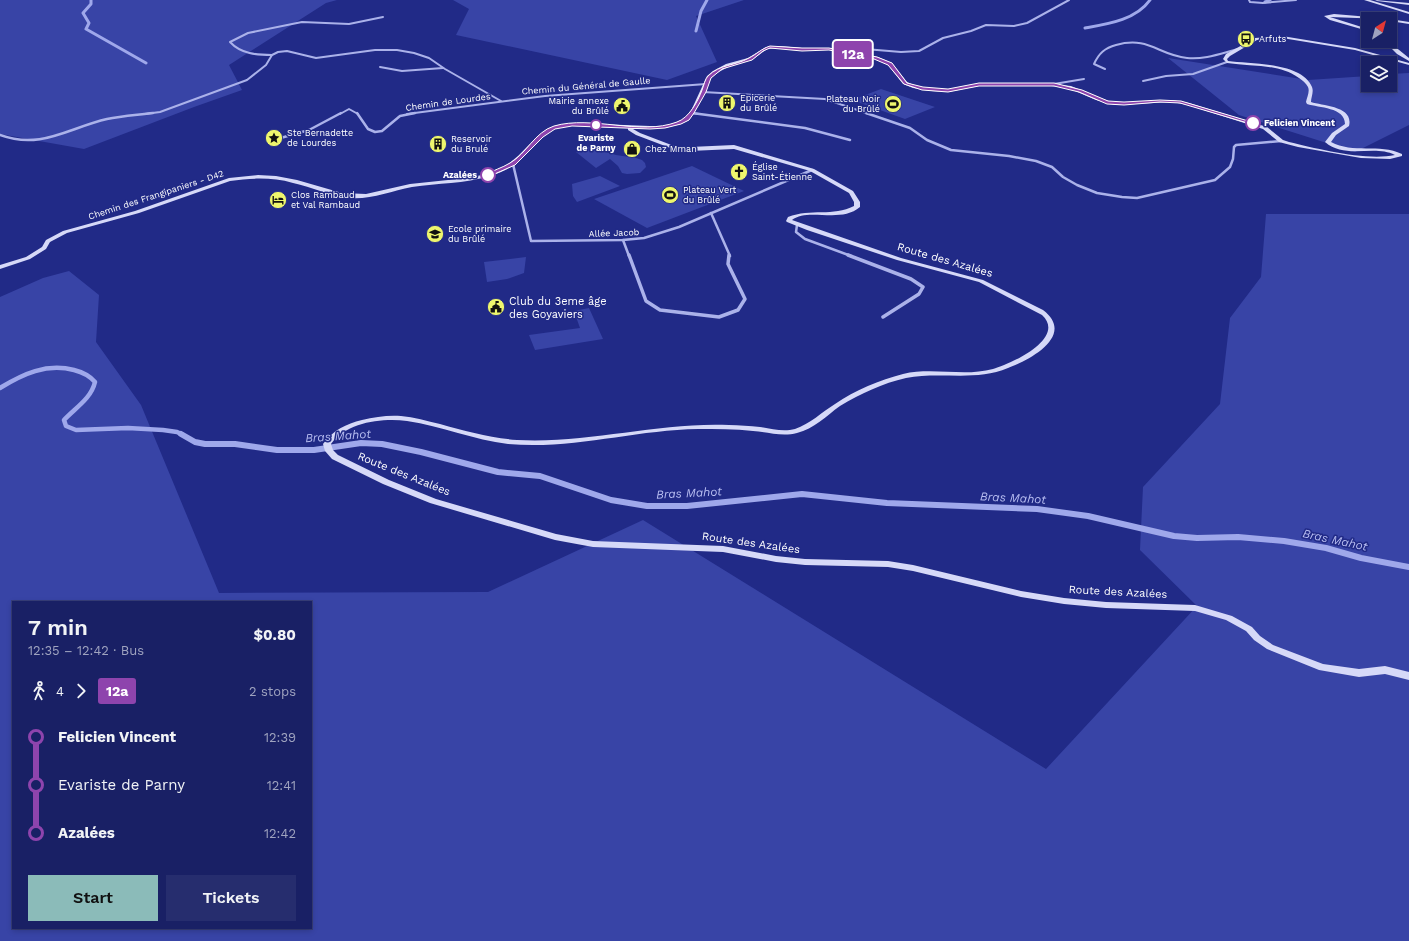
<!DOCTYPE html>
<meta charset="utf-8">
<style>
body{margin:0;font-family:"Work Sans",sans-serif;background:#262d6e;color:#f1f3f6;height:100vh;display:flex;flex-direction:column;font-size:15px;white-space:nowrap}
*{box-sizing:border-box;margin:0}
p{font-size:13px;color:#9fa3bf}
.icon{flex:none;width:22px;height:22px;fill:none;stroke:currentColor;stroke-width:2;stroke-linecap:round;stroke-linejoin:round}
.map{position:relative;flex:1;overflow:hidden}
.sheet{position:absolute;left:12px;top:601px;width:300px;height:328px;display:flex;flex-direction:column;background:#192065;border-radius:0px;box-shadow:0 2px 6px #0003,0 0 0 1px #373e79}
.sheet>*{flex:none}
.badge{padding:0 8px;border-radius:3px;font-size:14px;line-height:26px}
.needle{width:26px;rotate:36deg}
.controls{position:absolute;left:1361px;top:12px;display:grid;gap:8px}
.controls a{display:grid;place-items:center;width:36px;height:36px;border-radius:0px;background:#192065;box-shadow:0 2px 6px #0003,0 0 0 1px #373e79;font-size:20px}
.map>.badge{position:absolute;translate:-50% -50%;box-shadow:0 0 0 2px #fff}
.legs{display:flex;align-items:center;gap:6px;height:44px;padding:0 16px;font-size:13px}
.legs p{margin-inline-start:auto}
.head{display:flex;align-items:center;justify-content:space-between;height:68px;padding:0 16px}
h1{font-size:22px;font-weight:600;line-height:30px}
.button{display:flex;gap:8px;margin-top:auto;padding:8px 16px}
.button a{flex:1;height:46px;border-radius:0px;background:#8bbbb9;color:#111;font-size:16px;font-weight:600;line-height:46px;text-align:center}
.button a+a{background:#262d6e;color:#f1f3f6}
ul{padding:0 16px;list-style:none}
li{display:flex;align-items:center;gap:14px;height:48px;font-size:15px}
li i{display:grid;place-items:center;width:6px;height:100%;margin:0 5px;background:currentColor}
li i::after{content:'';width:10px;height:10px;margin:-5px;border:3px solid;border-radius:50%;background:#192065}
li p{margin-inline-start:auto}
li:first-child i{background:linear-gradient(#0000 50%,currentColor 0)}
li:last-child i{background:linear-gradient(currentColor 50%,#0000 0)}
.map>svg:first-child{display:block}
.green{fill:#3844a6;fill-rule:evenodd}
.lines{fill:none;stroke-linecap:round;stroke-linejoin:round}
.stream-far2{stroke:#9fa8eb;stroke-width:3}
.stream-far1{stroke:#9fa8eb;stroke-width:4.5}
.stream{stroke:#9fa8eb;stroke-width:6}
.street-far2{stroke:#abb2ea;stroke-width:2}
.street-far1{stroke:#abb2ea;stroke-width:2.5}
.street{stroke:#abb2ea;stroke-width:3.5}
.secondary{fill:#d6d9f8;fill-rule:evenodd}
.line-1{fill:#8e44ad;stroke:#fff}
.stop-1-dot{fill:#fff;stroke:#8e44ad;stroke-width:2}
.labels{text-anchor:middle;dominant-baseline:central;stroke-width:3;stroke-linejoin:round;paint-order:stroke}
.far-poi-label{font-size:9px;fill:#fff;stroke:#212a87;text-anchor:start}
.far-street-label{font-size:9px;fill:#fff;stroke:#212a87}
.far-stop-label{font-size:9px;font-weight:bold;fill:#fff;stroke:#212a87;text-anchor:start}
.street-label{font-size:11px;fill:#fff;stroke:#212a87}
.poi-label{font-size:11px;fill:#fff;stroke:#212a87;text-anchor:start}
.water-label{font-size:12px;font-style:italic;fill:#b7bdf1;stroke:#212a87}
</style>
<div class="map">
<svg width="1409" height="941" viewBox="0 0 1409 941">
<rect width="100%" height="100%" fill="#212a87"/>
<g class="green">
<path d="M0 0H337L326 3 229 65 242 90 194 107 84 149 0 134Z"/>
<path d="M453 0H842H744L696 16 717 62 667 80 456 35 469 9Z"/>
<path d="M1168 58 1308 80 1368 76V85H1390V74L1409 73V125L1355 152 1239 115Z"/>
<path d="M881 89 935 107 905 119 852 100Z"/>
<path d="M583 145 616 155 636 158 642 160 645 163 646 167 640 173 627 174 622 173 618 166 610 159 596 168 576 152 583 150 580 147Z"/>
<path d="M692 166 744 191 647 228 594 199Z"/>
<path d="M600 176 620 186 577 202 573 196 572 184Z"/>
<path d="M1266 214H1409V941H0V297L43 278 69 271 99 295 96 342 141 405 219 593 488 592 643 520 1046 769 1197 606 1140 550 1143 487 1220 404 1230 318 1261 277ZM13 602H311V928H13Z"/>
<path d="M526 257 524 273 507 279 487 282 484 262Z"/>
<path d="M589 308 603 339 535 350 529 335 580 328 574 311Z"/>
</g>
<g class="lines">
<g class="stream-far2">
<path d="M91 0V4L83 13 89 23 86 29 146 63"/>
<path d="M1265 2 1270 0"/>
<path d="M1085 28C1108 24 1136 20 1150 0"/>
<path d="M696 31 701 11 707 0"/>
</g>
<path class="stream-far1" d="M0 388C23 374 46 363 74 370 82 372 89 375 95 382 91 399 75 408 64 420L66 426 76 430 128 428 163 430 177 432 183 435"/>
<path class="stream" d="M181 434 195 442 205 444H235L277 450H314L361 443 382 444 421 452 498 472 540 476 611 500 647 506H687L802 494 887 503 1037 509 1088 516 1174 536 1197 538 1238 537 1284 541 1326 548 1361 558 1409 567"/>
<g class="street-far2">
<path d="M1249 0 1250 2 1263 3 1296 0"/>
<path d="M837 50 853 48 901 52 919 51 943 38 971 31 986 25 1014 26 1027 23 1069 0"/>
<path d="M272 55C257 55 241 54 230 42L248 33 302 22 349 24 383 17"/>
<path d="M380 67 402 71 443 68"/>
<path d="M1105 69 1094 64C1099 53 1105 48 1116 45 1149 36 1158 55 1187 58 1204 60 1222 53 1238 49"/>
<path d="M1143 81 1166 76 1193 74 1227 62"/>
<path d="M1054 84 1084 79"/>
<path d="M703 92 825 99 869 114"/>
<path d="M692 113 699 114"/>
<path d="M145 114 160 112 247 80 266 65 272 55 278 52 287 51 316 58 375 50H397L414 53 429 58 445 69 501 101"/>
<path d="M340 114 349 109 358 114"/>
<path d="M407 114 545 96 706 84"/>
</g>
<g class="street-far1">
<path d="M357 113 368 129 375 132 382 131 400 116 415 113"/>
<path d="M692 113 805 128 850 140"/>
<path d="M866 113 910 128 927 140 951 150 1009 156 1036 161 1052 167 1063 177 1077 185 1097 193 1122 197 1137 198 1215 180 1230 167 1233 159 1234 147 1236 145 1281 141"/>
<path d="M0 135C41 150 68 128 107 119 122 116 138 115 153 113"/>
<path d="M277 139 309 130 341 113"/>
<path d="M513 164 531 241 623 240 644 238 679 227 812 170"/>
<path d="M711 213 730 256"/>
<path d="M797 225 796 232 805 239 851 256"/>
<path d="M623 240 629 256"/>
</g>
<g class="street">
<path d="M629 255 646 301 660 310 719 317 738 310 745 299 728 264 729 255"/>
<path d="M848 255 911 279 923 287 919 294 883 317"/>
</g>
<g class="secondary">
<path d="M1364 0H1370L1409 12V14Z"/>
<path d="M1375 0 1409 3V5L1377 1Z"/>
<path d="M1334 14 1382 18 1384 19 1330 17 1368 29V31L1330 20 1324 16Z"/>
<path d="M1389 19H1390L1409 22V24L1390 21Z"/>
<path d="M1282 36 1355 48 1409 63V65L1355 50 1282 38 1257 40 1230 56 1227 59 1228 61C1250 64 1302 62 1312 87 1314 92 1311 97 1311 102 1323 106 1354 106 1349 126L1336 135 1331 142C1353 154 1379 143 1402 154V156L1390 159 1361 158 1298 147 1279 142 1263 129 1188 105 1172 102 1115 105 1096 100 1068 88 1043 85 979 86 948 92 931 91 913 88 903 84 888 65 875 59 829 50H802L780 48 767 49 752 60 730 66 717 73 711 78 694 113 689 120 681 124 665 128 633 129 640 133 674 146 690 147 734 145 814 169 853 191 860 202V207C840 224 808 207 792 220L901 258 983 280 1043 310C1076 335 1030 360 1008 368 975 382 940 371 906 378 883 383 860 394 840 406 826 416 814 429 797 433 782 437 768 432 753 431 735 429 716 429 698 429 634 430 572 450 508 444 474 440 442 426 407 421 382 418 347 422 331 444L333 450 338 455 389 480 436 499 556 534 593 541 723 546 776 556 805 559 888 561 913 565 1021 591 1064 598 1106 602 1195 605 1232 616 1252 627 1260 636 1273 645 1323 664 1359 669 1385 666 1409 672V680L1385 674 1359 677 1319 670 1267 649 1254 640 1246 631 1226 620 1195 611 1106 608 1064 604 1021 597 913 571 888 567 805 565 776 562 723 552 593 547 555 540 430 503 383 484 332 459 325 451 323 444C333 430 346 424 362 420 375 417 388 415 401 416 414 417 427 421 440 424 465 431 490 438 517 440 588 444 657 422 729 425 739 425 750 426 760 427 771 429 784 432 795 429 810 424 822 412 835 404 855 390 880 380 903 374 933 367 964 377 993 369 1011 364 1067 338 1042 315L979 282 897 260 807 230 787 222 786 221 788 217C811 208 833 217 854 206V202L849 193 810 171 734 149 690 151 673 149 636 135 628 130V128C608 127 571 121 553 130 540 136 531 149 521 159 512 167 502 173 490 176 464 184 438 183 412 187 391 191 370 200 349 198 330 196 312 187 293 183 272 177 251 178 230 181L139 213 67 233 50 242 46 249 30 259 0 269V265L26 257 42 247 46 240 63 231 135 211 229 178 258 175 276 176 297 180 342 193 366 194 410 184 467 178 487 174 506 166 518 156 538 136 547 129 558 125 572 123 650 126H665L677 122 685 118 690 113 707 76 713 71 726 64 748 58 766 47 780 46 802 48H829L878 57 892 63 907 82 916 86 931 89 948 90 979 84 1043 83 1071 86 1100 98 1115 103 1172 100 1189 103 1267 127 1283 140 1289 142C1318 149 1366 161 1395 155 1374 144 1346 160 1325 142L1332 133 1345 124C1345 107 1319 108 1307 104L1306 102C1307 97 1310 92 1308 87 1306 83 1302 80 1299 78 1278 63 1252 67 1227 63L1223 59 1226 54 1255 38Z"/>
<path d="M1384 41H1388L1409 58V61L1397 54Z"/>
</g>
</g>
<path class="line-1" d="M770 46 802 48H829L877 57 892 63 907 83 923 87 948 89 979 83H1054L1082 90 1108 101 1124 102 1160 100 1181 101 1255 123 1251 124 1180 103 1160 102 1124 105 1107 104 1079 92 1054 86H979L948 92 922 90 904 84 888 65 874 59 829 50 802 51 770 48 763 51 752 60 722 69 711 78 706 92 694 113 689 120 681 124 665 128 650 129 572 126 555 129 543 137 515 165 490 176 486 175C493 170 502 168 510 163 526 154 535 132 554 126 592 115 640 136 677 122 689 118 698 101 702 90 704 85 705 79 708 76 720 64 735 66 749 58 757 54 761 49 770 46Z"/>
<defs>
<symbol id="bus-disc" viewBox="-11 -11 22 22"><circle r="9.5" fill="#eef66d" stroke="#212a87"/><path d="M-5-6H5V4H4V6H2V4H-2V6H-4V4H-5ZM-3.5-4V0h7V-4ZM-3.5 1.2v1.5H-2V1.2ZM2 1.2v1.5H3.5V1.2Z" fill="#111"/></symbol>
<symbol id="building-disc" viewBox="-11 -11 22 22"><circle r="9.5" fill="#eef66d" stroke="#212a87"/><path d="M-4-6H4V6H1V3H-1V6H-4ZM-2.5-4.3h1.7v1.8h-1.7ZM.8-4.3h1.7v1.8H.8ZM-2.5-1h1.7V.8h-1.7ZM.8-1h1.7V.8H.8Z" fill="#111"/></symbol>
<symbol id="stadium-disc" viewBox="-11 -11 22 22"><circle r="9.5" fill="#eef66d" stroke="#212a87"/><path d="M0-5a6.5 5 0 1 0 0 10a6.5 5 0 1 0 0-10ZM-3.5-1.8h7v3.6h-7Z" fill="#111"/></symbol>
<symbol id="civic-disc" viewBox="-11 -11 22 22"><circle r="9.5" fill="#eef66d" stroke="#212a87"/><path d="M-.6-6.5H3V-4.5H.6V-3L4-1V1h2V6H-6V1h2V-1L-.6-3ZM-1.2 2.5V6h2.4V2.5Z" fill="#111"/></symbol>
<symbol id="sight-disc" viewBox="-11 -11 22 22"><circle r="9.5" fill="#eef66d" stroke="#212a87"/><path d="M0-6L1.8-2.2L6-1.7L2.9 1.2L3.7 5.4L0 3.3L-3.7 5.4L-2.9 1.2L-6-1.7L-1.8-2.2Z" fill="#111"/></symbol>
<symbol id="shop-disc" viewBox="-11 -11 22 22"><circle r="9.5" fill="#eef66d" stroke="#212a87"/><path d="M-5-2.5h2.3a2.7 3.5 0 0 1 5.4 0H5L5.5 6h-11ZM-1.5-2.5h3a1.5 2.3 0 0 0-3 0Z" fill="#111"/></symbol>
<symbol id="church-disc" viewBox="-11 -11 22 22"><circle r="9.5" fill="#eef66d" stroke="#212a87"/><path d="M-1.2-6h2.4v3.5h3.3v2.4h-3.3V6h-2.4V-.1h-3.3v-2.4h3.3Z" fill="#111"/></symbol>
<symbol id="hotel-disc" viewBox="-11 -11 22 22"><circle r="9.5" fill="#eef66d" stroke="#212a87"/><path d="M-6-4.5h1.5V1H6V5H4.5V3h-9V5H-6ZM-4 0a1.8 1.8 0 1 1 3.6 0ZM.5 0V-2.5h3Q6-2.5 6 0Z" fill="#111"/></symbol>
<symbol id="school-disc" viewBox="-11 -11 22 22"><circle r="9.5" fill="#eef66d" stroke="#212a87"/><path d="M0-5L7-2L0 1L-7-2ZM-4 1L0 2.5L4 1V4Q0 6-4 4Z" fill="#111"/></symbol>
</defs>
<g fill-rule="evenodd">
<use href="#bus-disc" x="1236" y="29" width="20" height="20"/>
<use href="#building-disc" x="717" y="93" width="20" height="20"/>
<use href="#stadium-disc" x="883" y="94" width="20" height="20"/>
<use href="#civic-disc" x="612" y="96" width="20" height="20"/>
<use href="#sight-disc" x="264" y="128" width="20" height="20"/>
<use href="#building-disc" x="428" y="134" width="20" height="20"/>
<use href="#shop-disc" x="622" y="139" width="20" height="20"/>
<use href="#church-disc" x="729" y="162" width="20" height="20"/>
<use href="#stadium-disc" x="660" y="185" width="20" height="20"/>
<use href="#hotel-disc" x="268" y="190" width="20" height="20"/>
<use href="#school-disc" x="425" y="224" width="20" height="20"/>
<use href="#civic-disc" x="486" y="297" width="20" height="20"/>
</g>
<g class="stop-1-dot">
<circle cx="1253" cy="123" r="7"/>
<circle cx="596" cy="125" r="5"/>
<circle cx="488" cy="175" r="7"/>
</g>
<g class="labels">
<g class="far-poi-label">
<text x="1259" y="39">Arfuts</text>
<text x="740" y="98">Epicerie<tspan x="740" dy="10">du Brûlé</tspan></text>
<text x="880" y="99" text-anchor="end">Plateau Noir<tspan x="880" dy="10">du Brûlé</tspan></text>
<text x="609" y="101" text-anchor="end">Mairie annexe<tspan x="609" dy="10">du Brûlé</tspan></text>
<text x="287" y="133">Ste Bernadette<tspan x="287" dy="10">de Lourdes</tspan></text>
<text x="451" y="139">Reservoir<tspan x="451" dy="10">du Brulé</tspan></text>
<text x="645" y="149">Chez Mman</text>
<text x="752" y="167">Église<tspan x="752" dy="10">Saint-Étienne</tspan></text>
<text x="683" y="190">Plateau Vert<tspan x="683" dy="10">du Brûlé</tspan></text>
<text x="291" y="195">Clos Rambaud<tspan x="291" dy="10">et Val Rambaud</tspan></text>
<text x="448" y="229">Ecole primaire<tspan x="448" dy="10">du Brûlé</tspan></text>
</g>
<g class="far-street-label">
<text transform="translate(586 86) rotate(-5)">Chemin du Général de Gaulle</text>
<text transform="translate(448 102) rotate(-8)">Chemin de Lourdes</text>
<text transform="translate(156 195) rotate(-18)">Chemin des Frangipaniers - D42</text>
<text transform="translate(614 233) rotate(-2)">Allée Jacob</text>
</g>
<g class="far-stop-label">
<text x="1264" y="123">Felicien Vincent</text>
<text x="596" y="138" text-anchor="middle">Evariste<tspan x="596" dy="10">de Parny</tspan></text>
<text x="477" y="175" text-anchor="end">Azalées</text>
</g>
<g class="street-label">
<text transform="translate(945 260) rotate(16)">Route des Azalées</text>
<text transform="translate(404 474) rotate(22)">Route des Azalées</text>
<text transform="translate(751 543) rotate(8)">Route des Azalées</text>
<text transform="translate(1118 592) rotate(3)">Route des Azalées</text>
</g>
<g class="poi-label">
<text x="509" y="301">Club du 3eme âge<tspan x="509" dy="13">des Goyaviers</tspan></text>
</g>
<g class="water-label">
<text transform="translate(338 436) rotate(-4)">Bras Mahot</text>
<text transform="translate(689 493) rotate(-3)">Bras Mahot</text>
<text transform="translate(1013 498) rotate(3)">Bras Mahot</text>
<text transform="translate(1335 540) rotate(12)">Bras Mahot</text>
</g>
</g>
</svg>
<div class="controls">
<a><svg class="needle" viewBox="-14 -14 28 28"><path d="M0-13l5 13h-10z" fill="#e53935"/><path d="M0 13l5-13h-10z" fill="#9fa3bf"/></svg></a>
<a><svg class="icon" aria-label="layers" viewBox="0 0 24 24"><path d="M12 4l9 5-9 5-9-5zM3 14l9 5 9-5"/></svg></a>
</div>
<b class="badge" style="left:853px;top:54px;background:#8e44ad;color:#fff">12a</b>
<section class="sheet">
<div class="head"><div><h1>7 min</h1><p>12:35 – 12:42 · Bus</p></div><b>$0.80</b></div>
<div class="legs"><svg class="icon" aria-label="walk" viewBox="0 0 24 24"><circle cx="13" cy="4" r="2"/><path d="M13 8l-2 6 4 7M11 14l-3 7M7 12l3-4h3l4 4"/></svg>4<svg class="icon" aria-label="forward" viewBox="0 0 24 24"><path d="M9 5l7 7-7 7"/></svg><b class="badge" style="background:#8e44ad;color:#fff">12a</b><p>2 stops</p></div>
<ul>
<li><i style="color:#8e44ad"></i><b>Felicien Vincent</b><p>12:39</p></li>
<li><i style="color:#8e44ad"></i><span>Evariste de Parny</span><p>12:41</p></li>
<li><i style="color:#8e44ad"></i><b>Azalées</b><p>12:42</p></li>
</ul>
<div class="button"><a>Start</a><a>Tickets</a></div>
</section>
</div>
